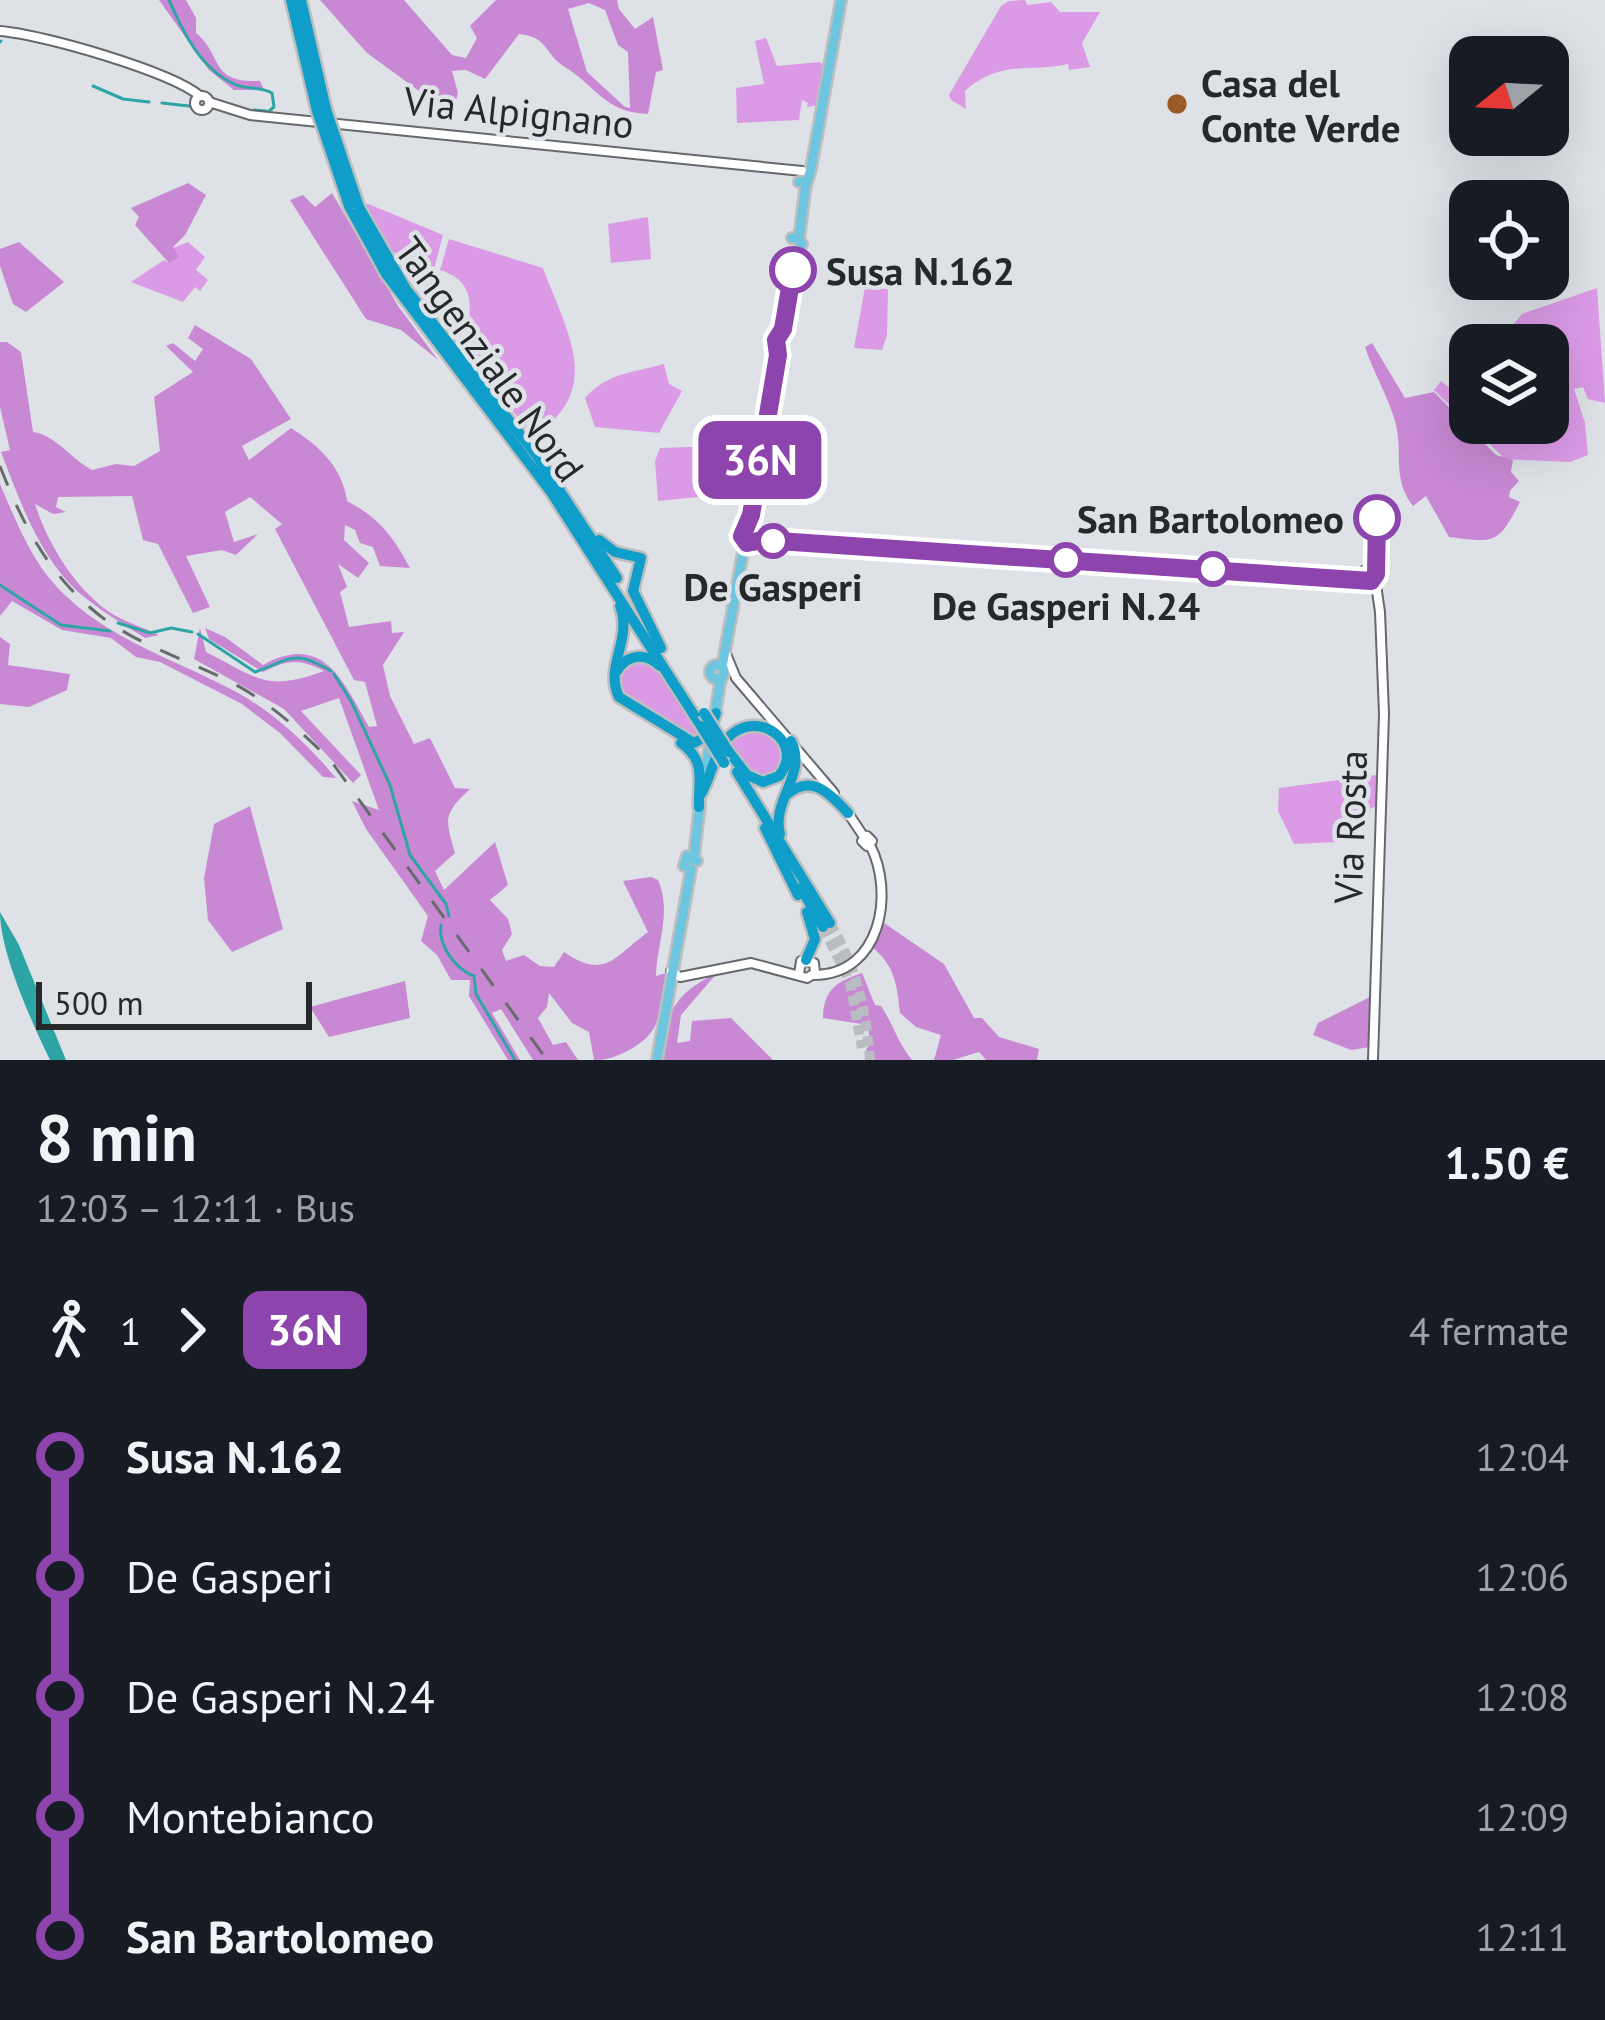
<!DOCTYPE html>
<html lang="it">
<meta charset="utf-8">
<style>
body{margin:0;font-family:"PT Sans",sans-serif;background:#20242c;color:#f1f3f6;height:100vh;display:flex;flex-direction:column;font-size:45px;white-space:nowrap}
*{box-sizing:border-box;margin:0}
p{font-size:39px;color:#9ea1a6}
.icon{flex:none;width:66px;height:66px;fill:none;stroke:currentColor;stroke-width:2;stroke-linecap:round;stroke-linejoin:round}
.map{position:relative;height:1060px;overflow:hidden}
.sheet{display:flex;flex-direction:column;background:#171b24;flex:1}
.sheet>*{flex:none}
.badge{padding:0 24px;border-radius:18px;font-size:42px;line-height:78px}
.needle{width:78px;rotate:252deg}
.tools{position:absolute;left:1449px;top:36px;display:grid;gap:24px}
.tools a{display:grid;place-items:center;width:120px;height:120px;border-radius:24px;background:#171b24;box-shadow:0 12px 48px #0002;font-size:60px}
.scale{position:absolute;left:36px;bottom:30px;width:276px;box-sizing:border-box;padding-left:12px;border:6px solid #26282a;border-top:0;font-size:33px;line-height:42px;white-space:nowrap;color:#26282a;-webkit-text-stroke:9px #dee2e7;paint-order:stroke}
.map>.badge{position:absolute;translate:-50% -50%;box-shadow:0 0 0 6px #fff}
.legs{display:flex;align-items:center;gap:18px;height:132px;padding:0 36px;font-size:39px}
.legs p{margin-inline-start:auto}
.overview{display:flex;align-items:center;justify-content:space-between;height:204px;padding:0 36px}
h1{font-size:66px;font-weight:700;line-height:90px}
ul{padding:0 36px;list-style:none}
li{display:flex;align-items:center;gap:42px;height:120px;font-size:45px}
li i{display:grid;place-items:center;width:18px;height:100%;margin:0 15px;background:currentColor}
li i::after{content:'';width:30px;height:30px;margin:-15px;border:9px solid;border-radius:50%;background:#171b24}
li p{margin-inline-start:auto}
li:first-child i{background:linear-gradient(#0000 50%,currentColor 0)}
li:last-child i{background:linear-gradient(currentColor 50%,#0000 0)}
.map>svg:first-child{display:block}
.green{fill:#db9ae6}
.forest{fill:#c888d3;fill-rule:evenodd}
.water{fill:#2ea5a5}
.lines{fill:none;stroke-linecap:round;stroke-linejoin:round}
.stream{stroke:#2ea5a5;stroke-width:3}
.highway-tunnel{stroke:#b9bdc1;stroke-width:10;stroke-dasharray:10 5;stroke-linecap:butt}
.secondary-casing{stroke:#65686d;stroke-width:12}
.primary-casing{stroke:#bebebf;stroke-width:14}
.highway-casing{stroke:#bebebf;stroke-width:15}
.secondary{stroke:#fff;stroke-width:8}
.primary{stroke:#6ec5df;stroke-width:9}
.highway{stroke:#0e9ec9;stroke-width:10}
.rail{stroke:#686b6e;stroke-width:3;stroke-dasharray:21 21;stroke-linecap:butt}
.highway-bridge-casing{stroke:#bebebf;stroke-width:15;stroke-linecap:butt}
.highway-bridge{stroke:#0e9ec9;stroke-width:10}
.line-1-casing{stroke:#fff;stroke-width:27}
.line-1{stroke:#8e44ad;stroke-width:18}
.poi-dot{fill:#9b5a26;stroke:#dee2e7;stroke-width:4.5}
.stop-1-dot{fill:#fff;stroke:#8e44ad;stroke-width:6}
.labels{text-anchor:middle;dominant-baseline:central;stroke-width:9;stroke-linejoin:round;paint-order:stroke}
.poi-label{font-size:39px;font-weight:bold;fill:#26282a;stroke:#dee2e7;text-anchor:start}
.street-label{font-size:39px;fill:#26282a;stroke:#dee2e7}
.stop-label{font-size:39px;font-weight:bold;fill:#26282a;stroke:#dee2e7}
</style>
<div class="map">
<svg width="1605" height="1060" viewBox="0 0 1605 1060">
<rect width="100%" height="100%" fill="#dee2e7"/>
<g class="green">
<path d="M1025 0 1027 5 1051 2 1060 12H1100L1082 43 1090 67 1069 70 1068 64C1028 73 1001 59 965 91L966 109 951 100 949 95 1001 6 1009 1Z"/>
<path d="M766 38 777 66 820 62 825 66 818 105 807 107 808 103 802 100 799 120 737 123 736 88 764 84 755 41Z"/>
<path d="M366 203 443 235 434 269C397 263 373 240 366 203Z"/>
<path d="M648 217 651 259 611 263 608 224Z"/>
<path d="M449 239 543 268C566 331 606 390 533 436 517 414 485 383 474 360 458 326 490 286 440 270Z"/>
<path d="M188 242 205 257 196 270 208 280 200 291 195 287 183 302 131 282 164 260 169 263 173 248Z"/>
<path d="M865 287 888 289 887 335 882 350 854 348Z"/>
<path d="M1597 288 1605 403 1588 399 1583 387 1574 389 1585 423 1588 455 1570 462 1505 459 1434 390 1441 381 1461 397 1470 386V423H1548V345H1477L1501 339 1522 314Z"/>
<path d="M664 364 669 384 682 391 659 433 595 427 585 398C608 372 633 373 664 364Z"/>
<path d="M728 432 754 436 745 492 718 488 717 495 658 501 655 461 660 448 721 446 720 476Z"/>
<path d="M641 660 656 665 701 735 696 740 624 699 618 676 625 666Z"/>
<path d="M745 730 771 732 786 752 775 776 757 778 727 744Z"/>
<path d="M1376 775V806L1362 813 1363 822 1338 836V842L1294 844 1278 811 1279 788Z"/>
</g>
<g class="forest">
<path d="M159 0H186L196 18V33C224 56 208 83 260 81L264 90H234L209 70Z"/>
<path d="M320 0H404L452 55 466 58 477 38 470 26 496 0H617L619 9 635 29 653 17 663 70 656 72 648 114C604 112 597 87 565 67 544 54 549 37 519 34L485 79 466 70 452 71 458 93 452 115 367 53ZM589 3 605 10 618 45 628 52 630 108 625 107 587 72 568 9Z"/>
<path d="M188 183 206 195 185 235 173 247 179 257 169 263 135 225 139 217 131 208Z"/>
<path d="M332 193 398 306 438 360 401 330 366 319 290 200 303 195 315 207Z"/>
<path d="M19 242 64 282 26 312 13 304 0 266V249Z"/>
<path d="M195 325 251 359 291 419 242 446 249 460 291 428C319 446 342 466 347 501 379 518 393 536 410 568L380 566 373 547 360 543 355 530 345 525 344 540 369 563 358 578 338 564 347 587 340 592 349 627 391 621 392 633 404 632 383 665 390 696 414 744 430 738 455 788 470 789C443 814 445 819 455 853L435 871 444 890 495 842 508 885 490 900 508 919 512 934 502 950 506 961 524 955 540 966 554 967 564 952C605 980 613 958 648 932L623 881 651 877 658 880C672 913 657 942 656 976L666 973C659 1007 665 1030 631 1049 617 1056 610 1060 594 1060L589 1032 572 1023 549 993 547 1007 538 1018 553 1045 566 1042 578 1060H533L501 1009 492 1013 520 1060H508L469 996 470 980H451L437 955 421 941 428 916 366 829 352 801 379 810 339 698 301 711 361 775 353 783 284 709 194 659 200 628 206 652C259 679 266 692 324 671 299 658 287 660 263 672L209 639 205 628 225 637 263 665C324 631 344 683 369 727L377 726 365 682 354 680 275 529 282 524 250 497 225 512 234 542 258 534 236 555 222 550 186 556 210 607 193 613 158 544 143 540 132 496 58 497 56 507 66 512 53 514 35 504C48 545 77 592 114 615 128 623 145 628 159 635L145 638C126 626 106 614 88 600 42 565 21 504 1 452L10 450 0 407V342H7L21 352 33 432C56 435 71 459 92 470L116 464 134 466 160 451 154 397 193 372 166 346 173 343 195 361 203 349 188 338Z"/>
<path d="M1372 343 1405 398 1434 392 1496 455 1513 460 1511 472 1519 481 1510 491 1509 497 1520 502C1498 544 1496 543 1449 537L1426 496 1413 506C1391 477 1404 454 1395 421 1388 396 1373 372 1365 347Z"/>
<path d="M0 484C13 514 26 547 46 574 95 637 173 657 240 694 277 715 309 746 336 778L323 777 280 733 242 704 160 662 136 657 111 638 62 630 12 601 0 616Z"/>
<path d="M0 637 10 644 8 665 70 674 67 690 29 707 0 704Z"/>
<path d="M250 806 283 929 232 952 208 920 204 878 214 824Z"/>
<path d="M884 923 944 964 974 1018H982L999 1037 1039 1049 1037 1060H986L979 1052 953 1060H934L941 1035 916 1027 900 1013C897 985 895 966 872 947Z"/>
<path d="M717 973 681 1015 677 1043 690 1041 692 1021 731 1018 773 1060H662C667 1012 672 995 717 973Z"/>
<path d="M862 973 875 1005 881 1006C893 1024 898 1043 912 1060H875L866 1050 870 1044 868 1025 823 1018C824 989 836 982 862 973Z"/>
<path d="M405 981 410 1018 329 1037 310 1007Z"/>
<path d="M1376 994V1046L1351 1050 1313 1035 1318 1023Z"/>
</g>
<path class="water" d="M0 912 19 945 66 1060H50C31 1021 0 952 0 912Z"/>
<g class="lines">
<g class="stream">
<path d="M169 0C183 32 200 68 234 84 246 90 259 86 272 93L274 107 269 111"/>
<path d="M0 42 1 41"/>
<path d="M93 86 123 99 149 102"/>
<path d="M162 103 189 106"/>
<path d="M254 110 266 111"/>
<path d="M0 585 61 625 110 631"/>
<path d="M118 623 150 633 171 628 192 632"/>
<path d="M198 634 255 672C290 660 293 648 331 671"/>
<path d="M334 674 351 701 390 785 410 855 446 904 449 916"/>
<path d="M441 925C438 945 455 969 474 976L476 994 515 1060"/>
</g>
<g class="highway-tunnel">
<path d="M830 923C856 967 866 1009 870 1060"/>
<path d="M823 927 850 982 862 1048"/>
</g>
<defs>
<g id="secondary">
<path d="M0 31C41 34 170 71 200 96"/>
<circle cx="202" cy="103" r="7"/>
<path d="M209 102 250 115 802 171"/>
<path d="M753 540 1371 581"/>
<path d="M1364 579 1365 570 1374 571 1380 612 1384 714 1373 1060"/>
<path d="M726 654 736 678 834 793"/>
<path d="M846 810 864 837"/>
<path d="M867 836 872 841 867 846 862 841Z"/>
<path d="M671 971 680 977 751 963 807 978 815 973 814 963 801 961 799 974"/>
<path d="M814 975C881 975 895 893 870 845"/>
</g>
<g id="primary">
<path d="M799 182H807L811 169 841 0"/>
<path d="M799 239 806 183"/>
<path d="M783 331 793 267 802 244 798 238H792"/>
<path d="M746 531 778 356 776 339 783 329"/>
<circle cx="717" cy="672" r="7"/>
<path d="M722 667 745 542"/>
<path d="M715 715 721 677"/>
<path d="M704 780 711 738"/>
<path d="M694 857 700 803"/>
<path d="M684 866 687 856 697 861"/>
<path d="M657 1060 691 869"/>
</g>
<g id="highway">
<path d="M291 0 317 111"/>
<path d="M301 0 326 109"/>
<path d="M349 206 386 274 551 492 701 726"/>
<path d="M359 207 406 289 537 456 617 578"/>
<path d="M599 540 615 552 641 558 633 591 661 648"/>
<path d="M620 606C633 639 604 667 619 697L694 743 708 735 716 713"/>
<path d="M617 671C627 654 646 652 660 666"/>
<path d="M681 743C707 762 698 779 699 807"/>
<path d="M737 772 830 923"/>
<path d="M701 794C712 776 714 749 732 734 761 710 805 744 779 776L763 782 747 775 729 752"/>
<path d="M786 795C812 773 829 793 848 813"/>
<path d="M765 828 798 895"/>
<path d="M780 834C771 800 808 774 791 741"/>
<path d="M801 888 823 927"/>
<path d="M806 960 815 939 807 912"/>
</g>
</defs>
<use href="#secondary" class="secondary-casing"/>
<use href="#primary" class="primary-casing"/>
<use href="#highway" class="highway-casing"/>
<use href="#secondary" class="secondary"/>
<use href="#primary" class="primary"/>
<use href="#highway" class="highway"/>
<path class="rail" d="M0 466C23 526 51 579 103 618 141 646 187 660 229 681 268 701 300 730 331 761L547 1060"/>
<defs>
<g id="highway-bridge">
<path d="M326 109 359 207"/>
<path d="M317 111 349 206"/>
<path d="M704 713 729 752"/>
<path d="M701 726 724 763"/>
</g>
</defs>
<use href="#highway-bridge" class="highway-bridge-casing"/>
<use href="#highway-bridge" class="highway-bridge"/>
</g>
<g class="lines">
<defs>
<path id="line-1" d="M793 270 783 329 776 340 778 355 751 515 742 536 747 543 763 540 1371 581 1376 574 1377 518"/>
</defs>
<use href="#line-1" class="line-1-casing"/>
<use href="#line-1" class="line-1"/>
</g>
<circle class="poi-dot" cx="1177" cy="104" r="12"/>
<g class="stop-1-dot">
<circle cx="793" cy="270" r="21"/>
<circle cx="1377" cy="518" r="21"/>
<circle cx="773" cy="541" r="15"/>
<circle cx="1066" cy="560" r="15"/>
<circle cx="1213" cy="569" r="15"/>
</g>
<g class="labels">
<g class="poi-label">
<text x="1201" y="82">Casa del<tspan x="1201" dy="45">Conte Verde</tspan></text>
</g>
<g class="street-label">
<text transform="translate(519 112) rotate(6)">Via Alpignano</text>
<text transform="translate(490 359) rotate(54)">Tangenziale Nord</text>
<text transform="translate(1350 827) rotate(-88)">Via Rosta</text>
</g>
<g class="stop-label">
<text x="826" y="270" text-anchor="start">Susa N.162</text>
<text x="1344" y="518" text-anchor="end">San Bartolomeo</text>
<text x="773" y="586">De Gasperi</text>
<text x="1066" y="605">De Gasperi N.24</text>
</g>
</g>
</svg>
<div class="tools">
<a><svg class="needle" viewBox="-14 -14 28 28"><path d="M0-13l5 13h-10z" fill="#e53935"/><path d="M0 13l5-13h-10z" fill="#9ea1a6"/></svg></a>
<a><svg class="icon" aria-label="locate" viewBox="0 0 24 24"><circle cx="12" cy="12" r="6"/><path d="M12 2v4M12 18v4M2 12h4M18 12h4"/></svg></a>
<a><svg class="icon" aria-label="layers" viewBox="0 0 24 24"><path d="M12 4l9 5-9 5-9-5zM3 14l9 5 9-5"/></svg></a>
</div>
<div class="scale">500 m</div>
<b class="badge" style="left:760px;top:460px;background:#8e44ad;color:#fff">36N</b>
</div>
<section class="sheet">
<div class="overview"><div><h1>8 min</h1><p>12:03 – 12:11 · Bus</p></div><b>1.50 €</b></div>
<div class="legs"><svg class="icon" aria-label="walk" viewBox="0 0 24 24"><circle cx="13" cy="4" r="2"/><path d="M13 8l-2 6 4 7M11 14l-3 7M7 12l3-4h3l4 4"/></svg>1<svg class="icon" aria-label="forward" viewBox="0 0 24 24"><path d="M9 5l7 7-7 7"/></svg><b class="badge" style="background:#8e44ad;color:#fff">36N</b><p>4 fermate</p></div>
<ul>
<li><i style="color:#8e44ad"></i><b>Susa N.162</b><p>12:04</p></li>
<li><i style="color:#8e44ad"></i><span>De Gasperi</span><p>12:06</p></li>
<li><i style="color:#8e44ad"></i><span>De Gasperi N.24</span><p>12:08</p></li>
<li><i style="color:#8e44ad"></i><span>Montebianco</span><p>12:09</p></li>
<li><i style="color:#8e44ad"></i><b>San Bartolomeo</b><p>12:11</p></li>
</ul>
</section>
